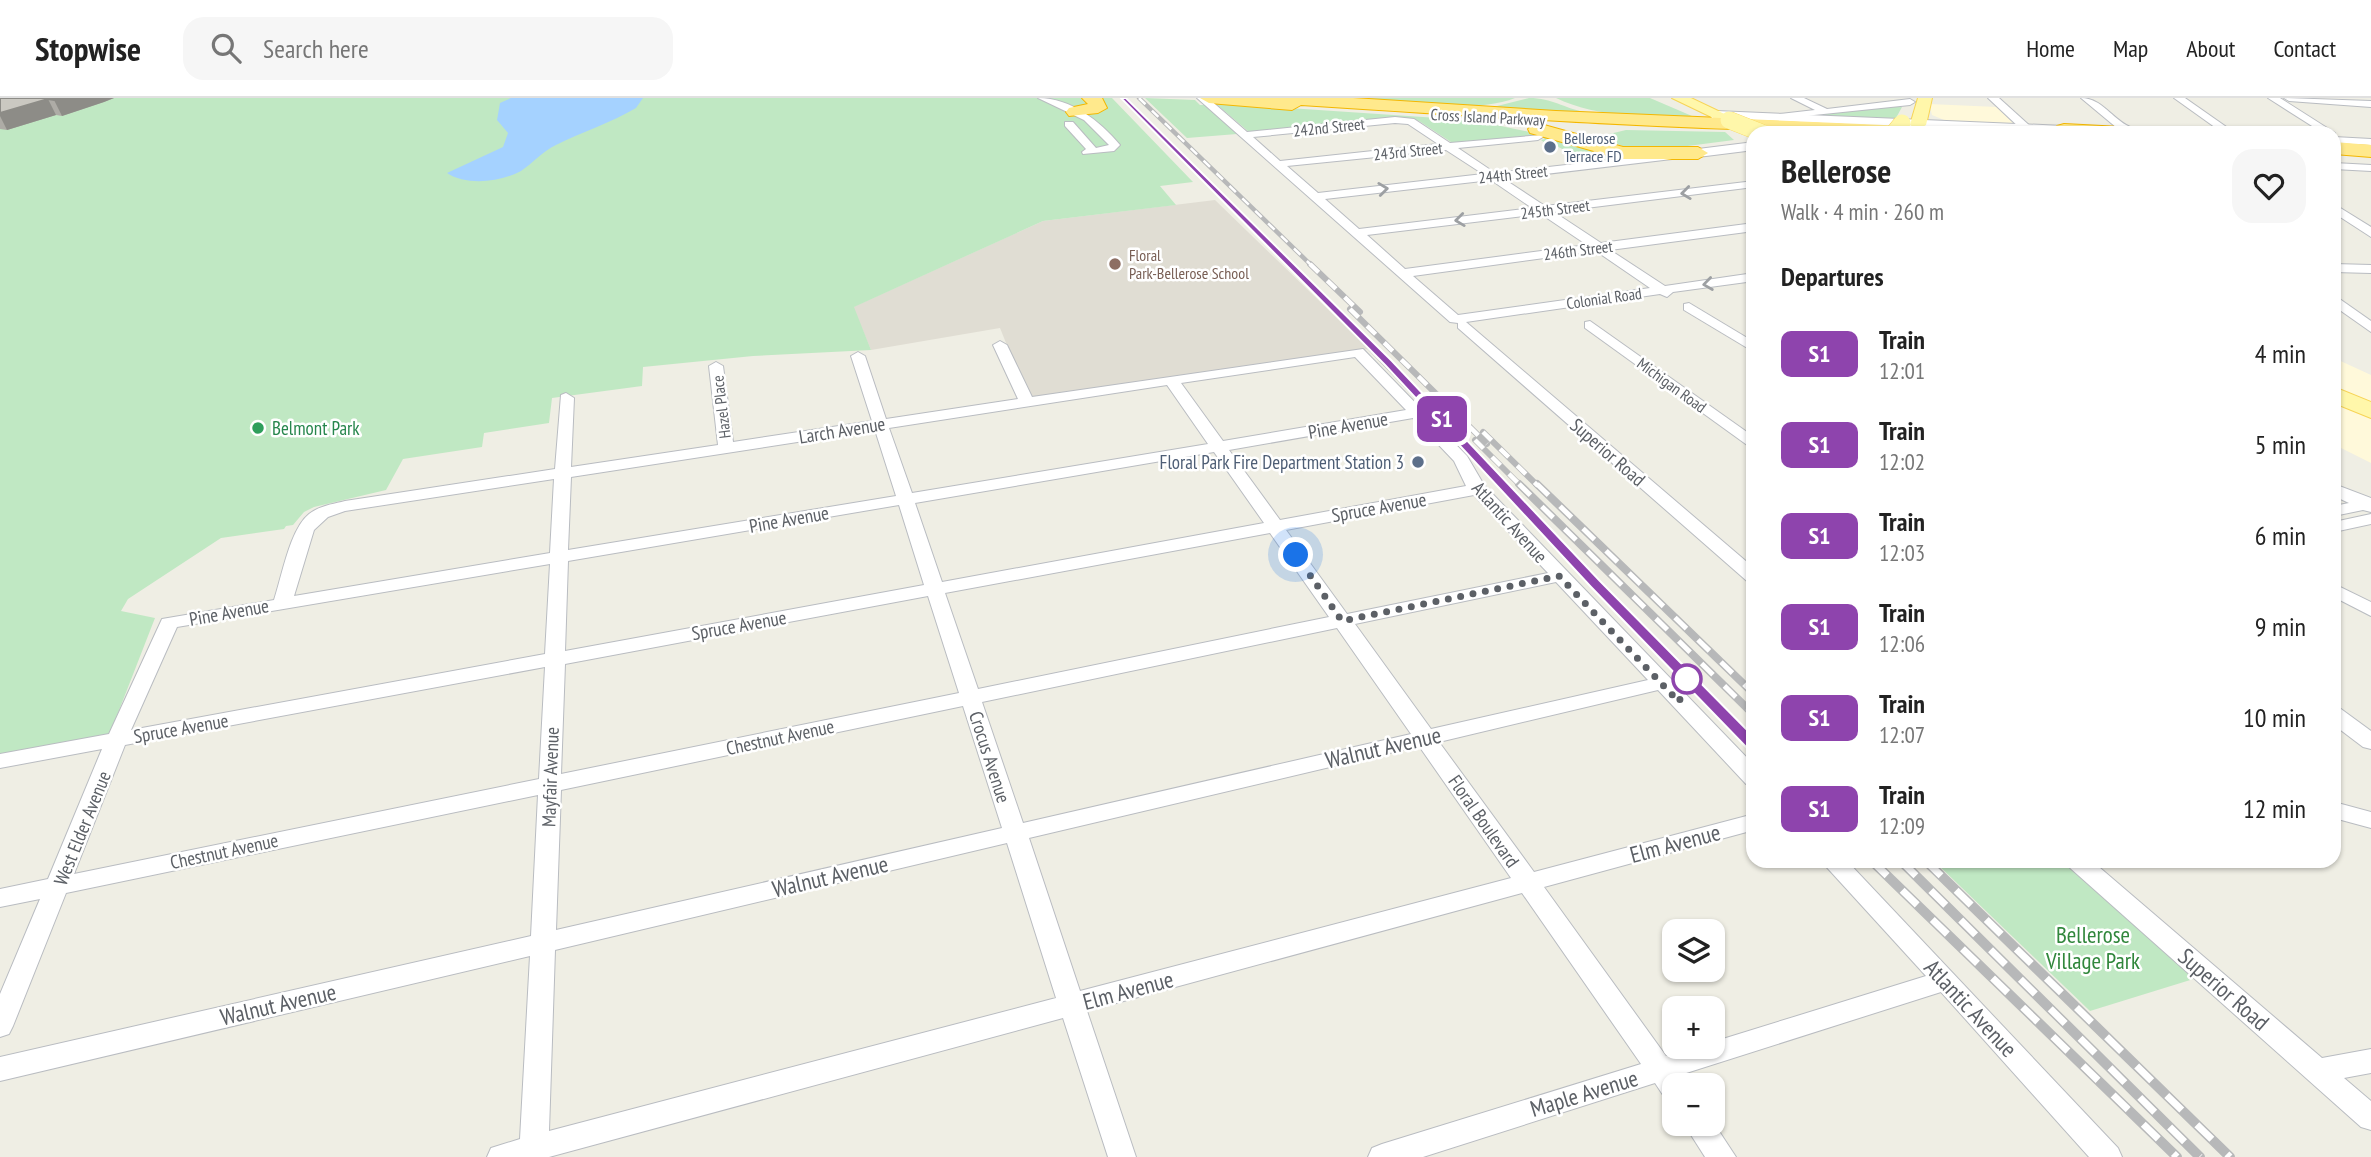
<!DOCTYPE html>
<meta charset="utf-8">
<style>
body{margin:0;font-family:"PT Sans Narrow",sans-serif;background:#f6f6f6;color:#222;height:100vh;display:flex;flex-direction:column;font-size:26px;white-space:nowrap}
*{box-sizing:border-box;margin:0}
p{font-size:23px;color:#767676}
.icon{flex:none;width:38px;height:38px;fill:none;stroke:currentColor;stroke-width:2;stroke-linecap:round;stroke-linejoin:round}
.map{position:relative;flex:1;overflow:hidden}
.drawer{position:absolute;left:1746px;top:28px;width:595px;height:742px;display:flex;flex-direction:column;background:#fff;border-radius:21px;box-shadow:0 2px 5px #0004}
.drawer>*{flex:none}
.badge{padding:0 14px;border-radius:10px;font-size:24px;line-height:46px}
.controls{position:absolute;left:1662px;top:821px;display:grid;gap:14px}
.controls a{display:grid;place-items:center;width:63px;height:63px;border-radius:14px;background:#fff;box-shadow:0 2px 5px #0004;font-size:35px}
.you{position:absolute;width:35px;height:35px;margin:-18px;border:5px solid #fff;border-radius:50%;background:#1a73e8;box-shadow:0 0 0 10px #1a73e833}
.map>.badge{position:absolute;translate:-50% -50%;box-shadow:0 0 0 4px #fff}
h2{padding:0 35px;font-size:26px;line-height:63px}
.round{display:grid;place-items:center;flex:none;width:74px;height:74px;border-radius:21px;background:#f6f6f6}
.overview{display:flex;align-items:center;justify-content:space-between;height:119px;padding:0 35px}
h1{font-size:33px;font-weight:700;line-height:52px}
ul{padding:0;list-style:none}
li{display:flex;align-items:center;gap:21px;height:91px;padding:0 35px}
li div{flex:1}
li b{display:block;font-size:26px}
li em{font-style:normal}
li .badge{min-width:77px;font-weight:700;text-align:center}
header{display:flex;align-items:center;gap:42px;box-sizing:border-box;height:98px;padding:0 35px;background:#fff;border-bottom:2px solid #e0e0e0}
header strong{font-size:33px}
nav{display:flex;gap:38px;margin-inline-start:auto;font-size:24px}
.search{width:490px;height:63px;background:#f6f6f6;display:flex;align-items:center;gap:18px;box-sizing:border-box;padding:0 24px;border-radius:21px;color:#767676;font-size:26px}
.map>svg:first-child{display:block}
.commercial{fill:#fff9da}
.education{fill:#e0ddd3}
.green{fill:#c0e8c3}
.water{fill:#a5d2ff}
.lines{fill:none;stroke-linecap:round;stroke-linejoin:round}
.minor-casing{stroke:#b9bcc1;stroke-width:2}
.tertiary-casing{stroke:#b9bcc1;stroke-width:2}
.primary-casing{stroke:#f7d456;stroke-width:2}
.motorway-casing{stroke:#f4b700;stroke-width:2}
.minor{fill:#fff;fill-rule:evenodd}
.tertiary{fill:#fff;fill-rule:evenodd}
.primary{fill:#fff7aa;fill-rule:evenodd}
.motorway{fill:#ffe98c;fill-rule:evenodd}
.rail-far3-casing{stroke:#b7b8b9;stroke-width:4.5}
.rail-far2-casing{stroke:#b7b8b9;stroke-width:6}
.rail-far1-casing{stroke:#b7b8b9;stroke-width:8}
.rail-casing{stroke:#b7b8b9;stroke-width:10}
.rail-far3{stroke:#fff;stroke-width:2.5;stroke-dasharray:9;stroke-linecap:butt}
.rail-far2{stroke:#fff;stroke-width:4.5;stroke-dasharray:12;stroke-linecap:butt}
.rail-far1{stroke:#fff;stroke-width:5;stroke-dasharray:16;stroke-linecap:butt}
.rail{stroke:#fff;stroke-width:7;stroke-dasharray:21;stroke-linecap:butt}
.primary-bridge-casing{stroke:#f7d456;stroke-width:18;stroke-linecap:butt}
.primary-bridge{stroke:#fff7aa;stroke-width:17}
.wall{fill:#aeaca6}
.shaded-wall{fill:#8d8c87}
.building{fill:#cac8c1;stroke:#8d8c87;stroke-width:2}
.oneway{stroke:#9da0a3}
.line{fill:#8e44ad;stroke:#fff;stroke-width:2}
.walk{stroke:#5c6066;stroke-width:7;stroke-dasharray:0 12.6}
.service-dot{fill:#5c6f8a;stroke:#fff;stroke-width:2.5}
.education-dot{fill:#8d6e63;stroke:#fff;stroke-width:2.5}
.leisure-dot{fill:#2e9e5b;stroke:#fff;stroke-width:2.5}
.stop-dot{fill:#fff;stroke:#8e44ad;stroke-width:3.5}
.labels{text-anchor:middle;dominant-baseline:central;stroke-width:5;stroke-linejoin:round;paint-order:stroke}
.far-street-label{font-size:16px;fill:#5c6066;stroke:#fff}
.far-service-label{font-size:16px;fill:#4e5e75;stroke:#fff;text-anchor:start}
.far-education-label{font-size:16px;fill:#785e54;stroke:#fff;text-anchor:start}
.street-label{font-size:19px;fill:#5c6066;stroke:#fff}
.leisure-label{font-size:19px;fill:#27864d;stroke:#fff;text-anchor:start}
.service-label{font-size:19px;fill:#4e5e75;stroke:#fff;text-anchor:end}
.near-street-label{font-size:23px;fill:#5c6066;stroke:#fff}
.near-park-label{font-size:23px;fill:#31873c;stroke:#fff}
</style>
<header>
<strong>Stopwise</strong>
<div class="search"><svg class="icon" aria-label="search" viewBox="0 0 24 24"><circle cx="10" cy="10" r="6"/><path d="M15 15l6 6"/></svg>Search here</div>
<nav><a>Home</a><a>Map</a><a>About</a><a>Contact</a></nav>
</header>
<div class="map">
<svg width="2371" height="1059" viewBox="0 0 2371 1059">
<rect width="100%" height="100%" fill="#efeee4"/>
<g class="commercial">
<path d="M1929 6 1997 9 2016 28 1949 24 1932 17Z"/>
<path d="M2334 260 2371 277V365L2335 347Z"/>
</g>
<path class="education" d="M1215 102 1369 251 1029 302 1000 230 871 252 853 209 1043 123Z"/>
<g class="green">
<path d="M0 0H1112L1193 84 1160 88 1176 107 1043 123 854 209 871 252 753 258 643 269 642 288 552 300 549 325 484 335 482 349 403 361 386 392 314 409 304 414 293 427 286 428 284 431 221 440 128 501 121 513 155 520 109 638 0 657Z"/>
<path d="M1145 0 1195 2 1200 7H1205L1237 36 1187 40Z"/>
<path d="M1315 0H1515C1473 18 1363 3 1315 0Z"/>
<path d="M1529 0C1553 0 1563 10 1585 14L1586 17 1454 10 1493 9Z"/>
<path d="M1556 0H1650L1699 21C1651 18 1600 21 1556 0Z"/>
<path d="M1215 5 1453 21 1496 27 1645 58 1588 65 1551 45H1545L1541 42 1545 41 1540 38 1454 46 1419 23 1408 20 1249 34Z"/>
<path d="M1892 8 1902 9 1896 20 1796 19Z"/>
<path d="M1626 32 1725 34 1734 42 1649 53H1637L1605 42V37Z"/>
<path d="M1934 763H2068L2200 879 2090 913Z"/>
</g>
<path class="water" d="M511 0H643L636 10C611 25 582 34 556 47 543 53 533 65 521 73 501 84 466 88 447 75L503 49 508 35 497 22 500 5Z"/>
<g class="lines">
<defs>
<g id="minor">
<path d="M1038 0C1071 0 1100 23 1120 47L1114 53 1083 56 1082 54 1086 51 1065 28V24H1073L1096 50 1109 47 1084 22Z"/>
<path d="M1197 0H1208L1247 34 1395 19 1414 21 1450 45 1542 37 1543 39 1538 42 1458 50 1495 75 1672 55 1677 58 1672 61 1504 81 1545 108 1754 83V89L1554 114 1601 145 1754 125V133L1610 152 1665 188 1754 175V183L1673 194 1667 199 1660 196 1466 224 1754 470V485L1748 484 1458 230V225L1450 224ZM1395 25 1408 26 1438 46 1280 63 1253 39ZM1446 52 1483 76 1318 95 1287 68ZM1491 82 1532 110 1359 131 1325 101ZM1541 116 1587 147 1405 171 1367 137ZM1596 153 1650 190 1458 217 1413 178Z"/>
<path d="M1791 0H1804L1827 11 1910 1 1915 4 1910 7 1776 21V17L1780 16 1815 12Z"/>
<path d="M1988 0H1999L2030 28V32H2022Z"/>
<path d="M2081 0C2102 0 2112 21 2130 29 2142 35 2158 28 2169 35L2099 34V30H2117Z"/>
<path d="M2174 0H2185L2235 35H2223Z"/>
<path d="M2268 0H2280L2335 35H2323Z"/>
<path d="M2284 0 2371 3V9L2289 3Z"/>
<path d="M2334 39 2371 41V47L2334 45Z"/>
<path d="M2334 65 2371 67V73L2334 71Z"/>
<path d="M2334 106 2371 129V139L2334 115Z"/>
<path d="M2334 166 2371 167V175L2334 174Z"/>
<path d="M2334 197 2371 223V234L2334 208Z"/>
<path d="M1689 205 1754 244V254L1684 212V206Z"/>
<path d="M1590 223 1754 339V352L1585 230V224Z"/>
<path d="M1000 243 1007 247 1032 299 1363 251 1467 358 1484 387 1754 667V688L1746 686 1658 592 1439 644 1534 774 1754 716V732L1544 789 1666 958 1697 948H1713V944L1926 878 1821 763H1847L2118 1050 2122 1059H2089L1941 894 1680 977 1686 987H1675V1004L1665 1000 1655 985 1423 1059H1368L1372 1050 1382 1046 1641 966 1522 795 1087 913 1136 1059H1108L1063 920 549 1059H487L491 1050 520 1041 530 858 0 983V959L531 838 538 697 66 795 13 928 9 936 0 939V896L40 801 0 809V791L48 781 102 651 0 670V656L109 636 162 521 274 502C282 478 290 431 309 416 319 408 333 406 345 403L555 371 561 297 566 295 574 300 571 369 718 347 709 268 716 264 723 268 733 344 872 323 851 258 858 254 865 258 886 321 1018 301 993 247ZM1355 259 1406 312 1223 343 1181 285ZM1167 287 1208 346 912 395 889 330ZM1413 320 1454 363 1466 388 1280 422 1229 352ZM875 332 896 398 568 452 571 379ZM1214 354 1264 425 942 484 915 405ZM554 381 550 455 294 498 314 432 328 419 345 413ZM1474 397 1548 475 1347 516 1286 432ZM899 407 924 487 565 553 568 463ZM1270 435 1329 519 978 591 945 495ZM550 466 545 556 131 632 177 529ZM1556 484 1648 582 1431 631 1355 526ZM928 498 959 595 561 676 565 566ZM1337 530 1411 636 1023 725 982 604ZM545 569 539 681 74 776 125 647ZM963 608 1002 730 556 832 561 692ZM1419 648 1511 780 1080 893 1029 740ZM1007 745 1056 900 549 1033 555 852Z"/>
<path d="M2334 386 2371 400V414L2363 412 2334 418V408L2349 405 2334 398Z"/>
<path d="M2371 416V426L2334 434V424Z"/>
<path d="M2334 486 2371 504V518L2334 499Z"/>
<path d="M2334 609 2341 611 2371 633V651L2363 649 2334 627Z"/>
<path d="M2334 704 2371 714V730L2334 720Z"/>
<path d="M2065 763H2092L2322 960 2371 951V975L2344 980 2371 1003V1032L2361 1029 2069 769Z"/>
<path d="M1713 1024 1736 1059H1705L1684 1026Z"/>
</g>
<g id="tertiary">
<path d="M1716 13 2064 28 2070 32 2068 35H2044L1712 20 1710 17Z"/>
<path d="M1754 44V52L1698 59 1691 55 1698 51Z"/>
</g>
<g id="primary">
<path d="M1672 0H1691L1737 22 1729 27 1724 25Z"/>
<path d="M1918 0H1932L1926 27 1918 32 1910 27Z"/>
<path d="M2334 289 2371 304V320L2334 305Z"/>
</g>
<g id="motorway">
<path d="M1082 0H1102L1107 10 1098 15 1069 18 1066 14 1069 10 1088 6Z"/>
<path d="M1200 0H1353L1556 13 1931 29 1940 35C1727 35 1514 21 1301 7L1292 12 1209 5Z"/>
<path d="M1537 25 1623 49H1698L1708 55 1698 61H1622L1530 35 1528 31Z"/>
<path d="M2064 26 2121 29 2130 35H2057L2055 32 2057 28Z"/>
<path d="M2334 44 2371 47V59L2334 56Z"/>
</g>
</defs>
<use href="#minor" class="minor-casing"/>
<use href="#tertiary" class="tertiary-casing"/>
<use href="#primary" class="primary-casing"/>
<use href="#motorway" class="motorway-casing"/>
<use href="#minor" class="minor"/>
<use href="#tertiary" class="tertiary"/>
<use href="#primary" class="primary"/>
<use href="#motorway" class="motorway"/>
<defs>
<g id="rail-far3">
<path d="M1124 0 1292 168"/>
<path d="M1139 0 1312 168"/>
</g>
<g id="rail-far2">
<path d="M1290 166 1503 388"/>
<path d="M1310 166 1360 214"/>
<path d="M1350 211 1487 346"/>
<path d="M1483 334 1538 388"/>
<path d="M1475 342 1521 388"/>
</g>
<g id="rail-far1">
<path d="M1501 386 1754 647"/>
<path d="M1519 386 1754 617"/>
<path d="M1537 386 1754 596"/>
</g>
<g id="rail">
<path d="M1872 763 2177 1059"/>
<path d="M1901 763 2200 1059"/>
<path d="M1926 763 2230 1059"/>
</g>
</defs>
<use href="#rail-far3" class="rail-far3-casing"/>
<use href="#rail-far2" class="rail-far2-casing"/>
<use href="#rail-far1" class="rail-far1-casing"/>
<use href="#rail" class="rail-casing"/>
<use href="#rail-far3" class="rail-far3"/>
<use href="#rail-far2" class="rail-far2"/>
<use href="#rail-far1" class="rail-far1"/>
<use href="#rail" class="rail"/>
<defs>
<g id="primary-bridge">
<path d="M1729 22 1762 35"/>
<path d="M1894 35 1902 25"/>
</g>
</defs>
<use href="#primary-bridge" class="primary-bridge-casing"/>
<use href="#primary-bridge" class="primary-bridge"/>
</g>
<path class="wall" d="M0 0H114L104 4 62 18 56 17 7 32 0 31Z"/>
<g class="shaded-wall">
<path d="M60 0H114L104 4 62 18 54 2Z"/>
<path d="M48 1 56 17 7 32 0 18V15Z"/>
</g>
<path class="building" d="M0 0H60L54 2 48 1 0 15Z"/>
<defs><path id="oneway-chevron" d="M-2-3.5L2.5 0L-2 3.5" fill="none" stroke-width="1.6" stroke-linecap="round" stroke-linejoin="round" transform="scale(1.75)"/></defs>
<g class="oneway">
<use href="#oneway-chevron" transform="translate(1383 91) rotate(-7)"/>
<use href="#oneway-chevron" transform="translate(1686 95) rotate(173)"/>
<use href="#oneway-chevron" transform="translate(1460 122) rotate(173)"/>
<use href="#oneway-chevron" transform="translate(1708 186) rotate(172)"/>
</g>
<path class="line" d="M1121 0H1126L1392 263 1600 483 1759 644 1761 647 1759 651H1748L1591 489 1385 267Z"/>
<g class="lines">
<path class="walk" d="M1296 457 1342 523 1559 478 1679 604 1687 581"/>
</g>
<g class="service-dot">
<circle cx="1550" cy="49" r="7"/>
<circle cx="1418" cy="364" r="7"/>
</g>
<circle class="education-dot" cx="1115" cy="166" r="7"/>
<circle class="leisure-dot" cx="258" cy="330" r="7"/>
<circle class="stop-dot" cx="1687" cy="581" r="14"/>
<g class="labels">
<g class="far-street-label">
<text transform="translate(1488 19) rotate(3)">Cross Island Parkway</text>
<text transform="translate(1329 29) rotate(-6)">242nd Street</text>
<text transform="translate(1408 53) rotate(-6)">243rd Street</text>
<text transform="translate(1513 76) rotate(-6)">244th Street</text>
<text transform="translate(1555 111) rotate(-7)">245th Street</text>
<text transform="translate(1578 152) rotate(-7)">246th Street</text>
<text transform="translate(1604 200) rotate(-8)">Colonial Road</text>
<text transform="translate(1672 287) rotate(36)">Michigan Road</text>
<text transform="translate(721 309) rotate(-97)">Hazel Place</text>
</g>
<g class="far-service-label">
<text x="1564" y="40">Bellerose<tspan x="1564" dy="18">Terrace FD</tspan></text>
</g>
<g class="far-education-label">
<text x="1129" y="157">Floral<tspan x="1129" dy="18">Park-Bellerose School</tspan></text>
</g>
<g class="street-label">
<text transform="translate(1348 327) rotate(-10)">Pine Avenue</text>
<text transform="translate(842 332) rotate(-9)">Larch Avenue</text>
<text transform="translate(1608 354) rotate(41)">Superior Road</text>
<text transform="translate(1379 409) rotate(-10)">Spruce Avenue</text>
<text transform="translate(789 421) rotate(-10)">Pine Avenue</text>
<text transform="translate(1510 424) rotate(48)">Atlantic Avenue</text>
<text transform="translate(229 514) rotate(-10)">Pine Avenue</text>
<text transform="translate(739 527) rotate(-10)">Spruce Avenue</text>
<text transform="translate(181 630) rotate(-10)">Spruce Avenue</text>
<text transform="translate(780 639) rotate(-12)">Chestnut Avenue</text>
<text transform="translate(990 659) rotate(72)">Crocus Avenue</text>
<text transform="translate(550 679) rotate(-88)">Mayfair Avenue</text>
<text transform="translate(1484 723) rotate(55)">Floral Boulevard</text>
<text transform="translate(82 730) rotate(-68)">West Elder Avenue</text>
<text transform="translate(224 753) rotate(-12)">Chestnut Avenue</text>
</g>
<g class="leisure-label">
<text x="272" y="330">Belmont Park</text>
</g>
<g class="service-label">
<text x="1404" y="364">Floral Park Fire Department Station 3</text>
</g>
<g class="near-street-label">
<text transform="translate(1383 649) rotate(-13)">Walnut Avenue</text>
<text transform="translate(1675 745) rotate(-15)">Elm Avenue</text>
<text transform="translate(830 778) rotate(-13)">Walnut Avenue</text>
<text transform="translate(2224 891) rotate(41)">Superior Road</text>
<text transform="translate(1128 892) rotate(-15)">Elm Avenue</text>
<text transform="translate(278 906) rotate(-13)">Walnut Avenue</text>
<text transform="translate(1971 910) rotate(47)">Atlantic Avenue</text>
<text transform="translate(1584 995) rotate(-17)">Maple Avenue</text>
</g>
<g class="near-park-label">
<text x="2093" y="836">Bellerose<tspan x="2093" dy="26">Village Park</tspan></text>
</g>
</g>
</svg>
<div class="controls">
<a><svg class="icon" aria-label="layers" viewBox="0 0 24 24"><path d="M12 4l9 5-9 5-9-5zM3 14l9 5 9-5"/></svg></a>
<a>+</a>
<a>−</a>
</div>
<div class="you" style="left:1296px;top:457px"></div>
<b class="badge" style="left:1442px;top:321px;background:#8e44ad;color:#fff">S1</b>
<section class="drawer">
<div class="overview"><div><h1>Bellerose</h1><p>Walk · 4 min · 260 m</p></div><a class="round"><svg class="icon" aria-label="heart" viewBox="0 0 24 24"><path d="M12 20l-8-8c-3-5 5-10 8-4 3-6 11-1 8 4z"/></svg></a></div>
<h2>Departures</h2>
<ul>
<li><span class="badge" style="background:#8e44ad;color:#fff">S1</span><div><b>Train</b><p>12:01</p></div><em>4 min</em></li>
<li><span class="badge" style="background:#8e44ad;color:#fff">S1</span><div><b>Train</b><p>12:02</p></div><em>5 min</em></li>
<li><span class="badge" style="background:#8e44ad;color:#fff">S1</span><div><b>Train</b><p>12:03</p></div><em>6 min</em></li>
<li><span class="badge" style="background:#8e44ad;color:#fff">S1</span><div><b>Train</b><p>12:06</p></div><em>9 min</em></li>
<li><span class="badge" style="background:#8e44ad;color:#fff">S1</span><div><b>Train</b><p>12:07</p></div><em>10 min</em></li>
<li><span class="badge" style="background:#8e44ad;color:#fff">S1</span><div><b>Train</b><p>12:09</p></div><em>12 min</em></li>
</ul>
</section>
</div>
